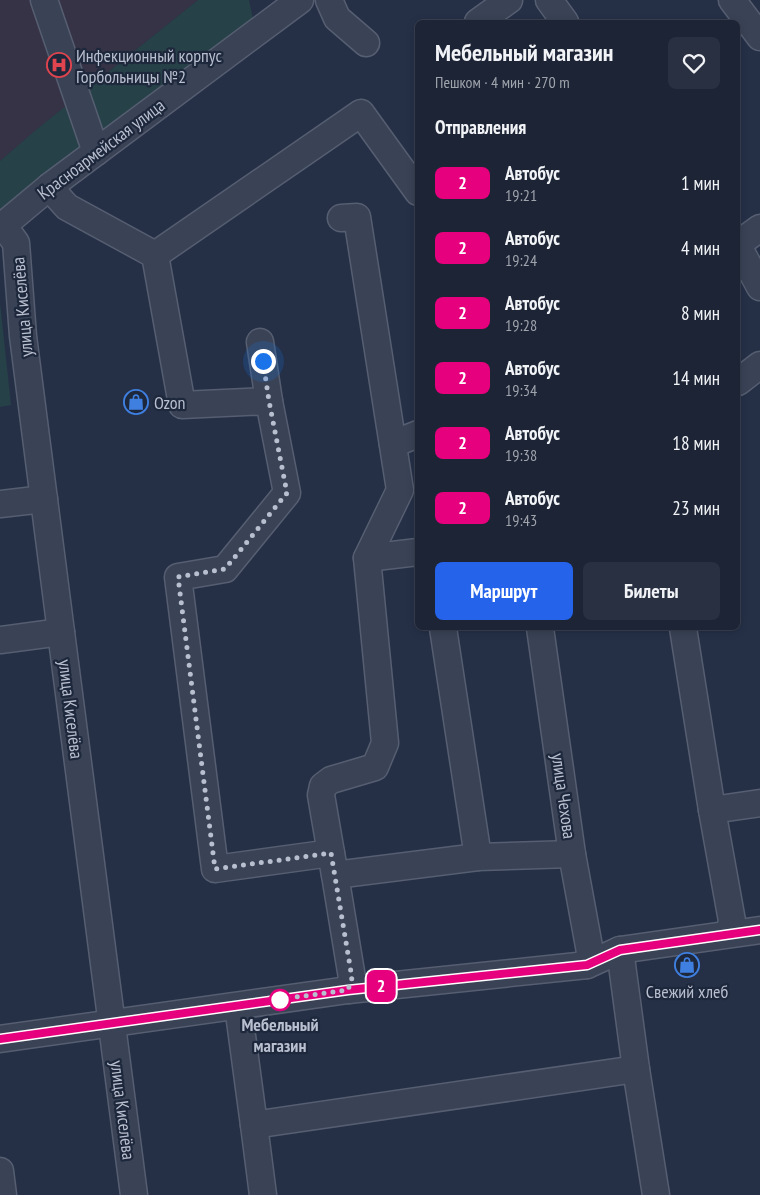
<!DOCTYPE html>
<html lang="ru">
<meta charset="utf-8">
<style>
body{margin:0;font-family:"PT Sans Narrow",sans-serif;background:#293041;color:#f1f3f6;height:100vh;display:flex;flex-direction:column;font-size:19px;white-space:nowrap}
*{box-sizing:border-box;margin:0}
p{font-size:16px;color:#a0a4ad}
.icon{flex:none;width:28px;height:28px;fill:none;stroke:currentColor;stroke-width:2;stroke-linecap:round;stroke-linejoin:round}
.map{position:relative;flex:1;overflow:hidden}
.details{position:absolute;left:415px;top:20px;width:325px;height:610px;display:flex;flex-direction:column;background:#1c2435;border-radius:8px;box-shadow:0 2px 8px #0003,0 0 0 1px #3a4150}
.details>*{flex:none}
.badge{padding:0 10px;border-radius:8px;font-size:18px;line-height:32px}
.you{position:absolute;width:25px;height:25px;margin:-12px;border:4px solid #fff;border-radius:50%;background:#1a73e8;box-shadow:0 0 0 8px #1a73e833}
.map>.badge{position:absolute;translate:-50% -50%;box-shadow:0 0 0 2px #fff}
h2{padding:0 20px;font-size:19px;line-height:45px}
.round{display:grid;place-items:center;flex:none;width:52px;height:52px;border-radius:8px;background:#293041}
.overview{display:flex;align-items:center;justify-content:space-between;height:85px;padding:0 20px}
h1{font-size:24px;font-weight:800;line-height:38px}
.button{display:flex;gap:10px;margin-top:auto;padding:10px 20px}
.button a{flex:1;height:58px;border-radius:8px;background:#2563eb;color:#fff;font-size:20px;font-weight:800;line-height:58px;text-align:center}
.button a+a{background:#293041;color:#f1f3f6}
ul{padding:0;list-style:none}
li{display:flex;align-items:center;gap:15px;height:65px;padding:0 20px}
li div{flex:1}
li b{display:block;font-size:19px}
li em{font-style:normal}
li .badge{min-width:55px;font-weight:700;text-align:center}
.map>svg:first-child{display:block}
.medical{fill:#373346}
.green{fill:#274148}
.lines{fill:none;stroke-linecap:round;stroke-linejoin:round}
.minor-casing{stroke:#565e71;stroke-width:29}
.minor{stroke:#3a4356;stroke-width:26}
.line-casing{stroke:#fff;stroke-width:11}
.line{stroke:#e6007e;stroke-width:8}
.walk{stroke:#b8bfcf;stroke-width:5;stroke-dasharray:0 9}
.stop-dot{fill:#fff;stroke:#e6007e;stroke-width:2.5}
.labels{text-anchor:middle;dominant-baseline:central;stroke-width:4.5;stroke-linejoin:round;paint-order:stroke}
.poi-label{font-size:18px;fill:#b8bfcf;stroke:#1e283c;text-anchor:start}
.street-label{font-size:18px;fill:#b8bfcf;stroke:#1e283c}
.stop-label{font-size:18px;font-weight:bold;fill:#b8bfcf;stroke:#1e283c}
</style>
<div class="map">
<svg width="760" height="1195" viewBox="0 0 760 1195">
<rect width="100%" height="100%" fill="#253047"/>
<path class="medical" d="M0 0H198L37 129 0 161Z"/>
<g class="green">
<path d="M198 0H249L253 19 0 221V161L37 129Z"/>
<path d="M0 303 11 405 0 407Z"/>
</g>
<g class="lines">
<defs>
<g id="minor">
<path d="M44 0 96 152"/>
<path d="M329 0 337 18 366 43"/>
<path d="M549 0 565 22"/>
<path d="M732 0 760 37"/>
<path d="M478 22 509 0"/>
<path d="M49 187 67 207 155 255"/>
<path d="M418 192 361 113 155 255 182 405 269 401 287 493 225 569 178 577 215 869 331 853 335 875 478 857 572 854"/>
<path d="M3 225 16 243 23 336 61 632 134 1195"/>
<path d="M0 228 49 187 300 0"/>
<path d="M738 244 760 228"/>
<path d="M738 246 760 287"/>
<path d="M260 342 269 401"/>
<path d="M738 382 760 365"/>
<path d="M393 444 418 434"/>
<path d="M0 504 44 499"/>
<path d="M367 558 418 552"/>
<path d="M443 628 478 857"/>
<path d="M540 628 572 854 590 952 587 965"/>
<path d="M683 628 712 810 732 921 729 934"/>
<path d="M0 640 61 632"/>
<path d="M712 810 760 803"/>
<path d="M331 853 321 795 323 786 331 780 375 767 385 743 367 558 400 490 357 217 341 218"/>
<path d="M335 875 352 978 348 990"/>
<path d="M620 950 636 1069 656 1195"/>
<path d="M238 1006 254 1125"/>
<path d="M0 1039 348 990 587 965 620 950 760 930"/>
<path d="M0 1171 3 1195"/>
<path d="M263 1195 254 1125 636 1069"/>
</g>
</defs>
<use href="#minor" class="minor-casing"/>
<use href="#minor" class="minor"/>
</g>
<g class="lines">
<defs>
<path id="line" d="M0 1039 348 990 587 965 620 950 760 930"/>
</defs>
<use href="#line" class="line-casing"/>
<use href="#line" class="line"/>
<path class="walk" d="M263 361 269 401 287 493 225 569 178 577 215 869 331 853 352 978 348 990 274 1000H280"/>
</g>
<defs>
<symbol id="hospital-ring" viewBox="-11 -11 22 22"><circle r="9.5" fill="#1e283c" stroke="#e0444e" stroke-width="1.5"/><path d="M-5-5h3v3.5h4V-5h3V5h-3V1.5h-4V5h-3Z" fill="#e0444e"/></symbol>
<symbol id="shop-ring" viewBox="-11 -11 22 22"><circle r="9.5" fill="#1e283c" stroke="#3f7fe0" stroke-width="1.5"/><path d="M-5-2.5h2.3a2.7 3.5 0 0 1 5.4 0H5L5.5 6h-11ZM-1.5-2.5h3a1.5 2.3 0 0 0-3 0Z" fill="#3f7fe0"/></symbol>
</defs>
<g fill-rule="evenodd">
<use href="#hospital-ring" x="45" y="51" width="28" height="28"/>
<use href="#shop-ring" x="122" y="388" width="28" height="28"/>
<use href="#shop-ring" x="673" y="951" width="28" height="28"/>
</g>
<circle class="stop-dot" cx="280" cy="1000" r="10"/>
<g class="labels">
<g class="poi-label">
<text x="76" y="55">Инфекционный корпус<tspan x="76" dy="21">Горбольницы №2</tspan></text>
<text x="154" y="402">Ozon</text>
<text x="687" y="991" text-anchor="middle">Свежий хлеб</text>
</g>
<g class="street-label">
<text transform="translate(101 149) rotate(-37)">Красноармейская улица</text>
<text transform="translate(22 307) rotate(-95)">улица Киселёва</text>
<text transform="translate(71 709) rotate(83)">улица Киселёва</text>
<text transform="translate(564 796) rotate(82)">улица Чехова</text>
<text transform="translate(123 1110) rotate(83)">улица Киселёва</text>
</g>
<g class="stop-label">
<text x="280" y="1024">Мебельный<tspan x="280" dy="21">магазин</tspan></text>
</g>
</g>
</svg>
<div class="you" style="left:263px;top:361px"></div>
<b class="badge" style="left:381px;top:986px;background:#e6007e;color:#fff">2</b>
<section class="details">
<div class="overview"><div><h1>Мебельный магазин</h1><p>Пешком · 4 мин · 270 m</p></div><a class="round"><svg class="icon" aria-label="heart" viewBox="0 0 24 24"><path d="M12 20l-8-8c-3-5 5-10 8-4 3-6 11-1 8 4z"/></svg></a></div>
<h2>Отправления</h2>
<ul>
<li><span class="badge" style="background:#e6007e;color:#fff">2</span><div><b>Автобус</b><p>19:21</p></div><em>1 мин</em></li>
<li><span class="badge" style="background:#e6007e;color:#fff">2</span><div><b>Автобус</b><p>19:24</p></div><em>4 мин</em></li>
<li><span class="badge" style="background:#e6007e;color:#fff">2</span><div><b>Автобус</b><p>19:28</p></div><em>8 мин</em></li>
<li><span class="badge" style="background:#e6007e;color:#fff">2</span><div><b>Автобус</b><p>19:34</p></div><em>14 мин</em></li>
<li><span class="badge" style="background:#e6007e;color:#fff">2</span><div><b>Автобус</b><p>19:38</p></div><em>18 мин</em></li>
<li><span class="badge" style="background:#e6007e;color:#fff">2</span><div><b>Автобус</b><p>19:43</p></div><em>23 мин</em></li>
</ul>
<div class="button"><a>Маршрут</a><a>Билеты</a></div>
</section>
</div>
